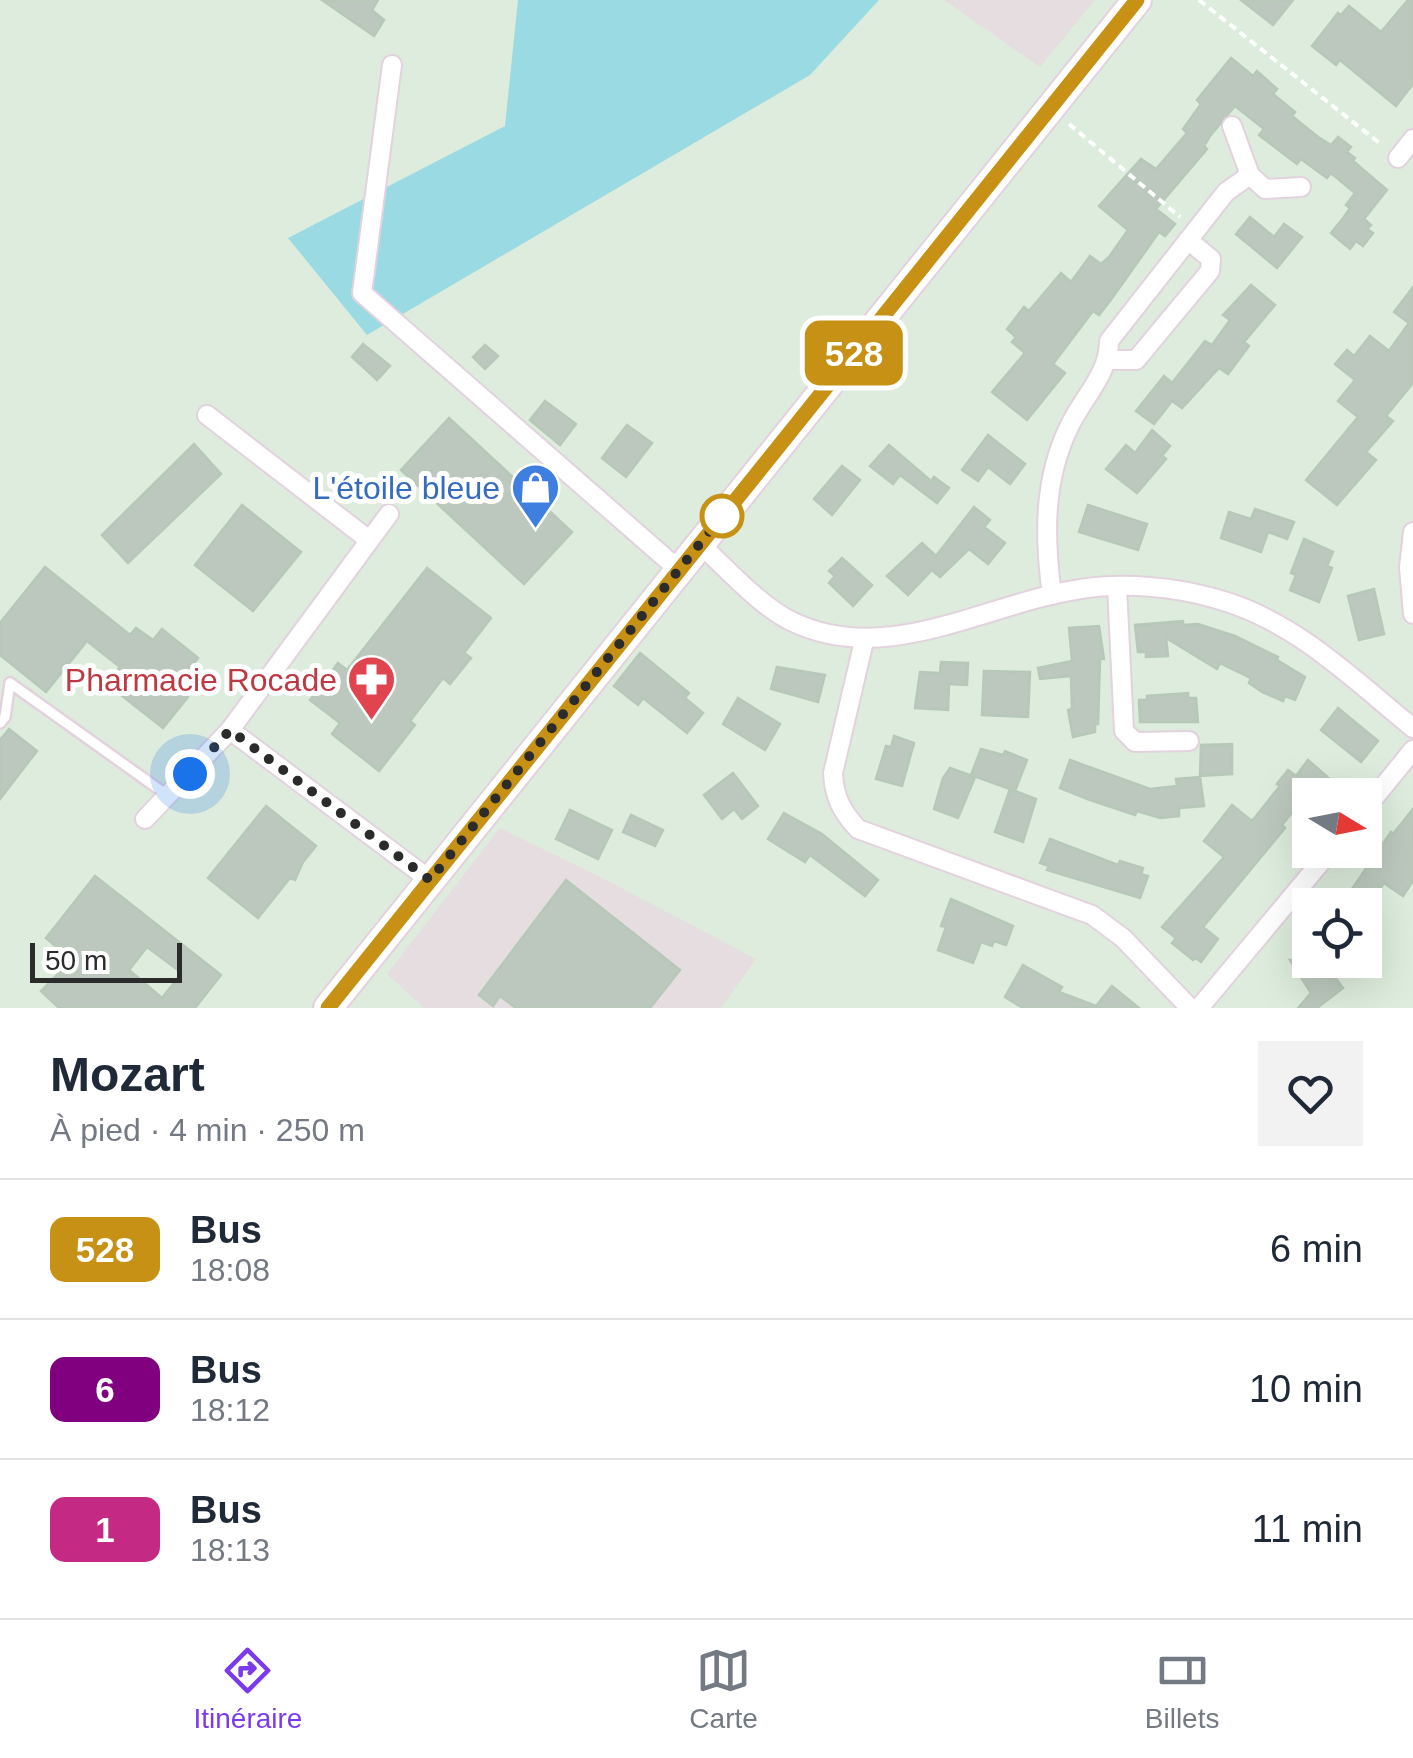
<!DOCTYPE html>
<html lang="fr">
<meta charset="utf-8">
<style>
body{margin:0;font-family:Arial,sans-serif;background:#f2f2f3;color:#1f2937;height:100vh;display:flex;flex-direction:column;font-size:38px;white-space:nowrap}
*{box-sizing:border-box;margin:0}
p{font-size:32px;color:#747a83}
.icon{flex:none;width:55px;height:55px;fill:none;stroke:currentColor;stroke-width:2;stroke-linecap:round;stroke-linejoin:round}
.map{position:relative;height:1008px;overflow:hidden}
.sheet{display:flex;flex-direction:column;background:#fff;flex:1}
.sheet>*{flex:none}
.badge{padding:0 20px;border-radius:15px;font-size:35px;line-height:65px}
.needle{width:65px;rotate:100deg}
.tools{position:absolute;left:1292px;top:778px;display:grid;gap:20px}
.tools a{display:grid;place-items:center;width:90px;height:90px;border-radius:0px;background:#fff;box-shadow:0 10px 40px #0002;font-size:50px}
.scale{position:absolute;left:30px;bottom:25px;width:152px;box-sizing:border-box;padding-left:10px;border:5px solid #2b2b2b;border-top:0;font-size:28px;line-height:35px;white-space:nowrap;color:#2b2b2b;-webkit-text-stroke:8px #fff;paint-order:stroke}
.you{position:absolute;width:50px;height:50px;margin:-25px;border:8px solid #fff;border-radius:50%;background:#1a73e8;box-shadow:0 0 0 15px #1a73e833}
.map>.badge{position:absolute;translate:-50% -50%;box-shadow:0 0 0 5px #fff}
.round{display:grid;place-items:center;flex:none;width:105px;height:105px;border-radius:0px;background:#f2f2f3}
.head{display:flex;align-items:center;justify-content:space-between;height:170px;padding:0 50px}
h1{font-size:48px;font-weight:700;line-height:75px}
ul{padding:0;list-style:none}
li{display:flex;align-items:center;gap:30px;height:140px;padding:0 50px;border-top:2px solid #e0e1e3}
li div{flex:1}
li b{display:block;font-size:38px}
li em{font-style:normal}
li .badge{min-width:110px;font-weight:700;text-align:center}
.menu{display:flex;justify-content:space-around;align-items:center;height:140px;border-top:2px solid #e0e1e3;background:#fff;font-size:28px;color:#747a83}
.menu a{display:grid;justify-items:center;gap:5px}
.menu .current{color:#7c3aed}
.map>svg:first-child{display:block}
.industrial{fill:#e5dddf}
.green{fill:#99dae3}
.building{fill:#bcc8bd;stroke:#b6c8b8;stroke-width:2.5;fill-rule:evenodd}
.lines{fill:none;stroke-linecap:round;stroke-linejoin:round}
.service-casing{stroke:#e3d2de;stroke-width:14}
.minor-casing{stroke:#e3d2de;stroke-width:22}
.secondary-casing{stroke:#e3d2de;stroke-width:32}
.path{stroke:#fff;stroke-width:4;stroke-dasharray:8 5;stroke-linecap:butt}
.service{stroke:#fff;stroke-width:9}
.minor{stroke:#fff;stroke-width:18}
.secondary{stroke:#fff;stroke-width:28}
.line-casing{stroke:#fff;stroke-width:22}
.line{stroke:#c69114;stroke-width:15}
.walk{stroke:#2b2b2b;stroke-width:10;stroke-dasharray:0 18}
.stop-dot{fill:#fff;stroke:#c69114;stroke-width:5}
.labels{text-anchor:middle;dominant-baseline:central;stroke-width:10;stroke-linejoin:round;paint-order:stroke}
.shop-label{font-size:32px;fill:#366cbe;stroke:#fff;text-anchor:end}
.health-label{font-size:32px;fill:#be3a42;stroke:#fff;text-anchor:end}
</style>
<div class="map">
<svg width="1413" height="1008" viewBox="0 0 1413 1008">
<rect width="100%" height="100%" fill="#ddecdd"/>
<g class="industrial">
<path d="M944 0H1095L1040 67Z"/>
<path d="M500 828 606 880 756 959 721 1008H424L387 974Z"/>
</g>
<path class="green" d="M518 0H879L810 75 367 335 288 238 505 126Z"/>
<g class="building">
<path d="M322 0H378L372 10 384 20 374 36Z"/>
<path d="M1241 0H1293L1273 25Z"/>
<path d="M1408 0H1413V84L1396 106 1340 60 1336 65 1312 46 1338 13 1341 15 1349 6 1381 32Z"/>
<path d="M1231 58 1253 76 1257 71 1277 89 1273 94 1295 112 1292 116 1318 137 1331 145 1338 137 1351 147 1347 152 1355 158 1353 161 1387 190 1364 219 1371 225 1367 229 1373 233 1363 246 1356 241 1350 249 1331 233 1344 217 1350 208 1346 205 1355 193 1331 173 1327 178 1301 159 1297 164 1259 135 1264 129 1235 106 1210 136 1204 146 1207 149 1156 209 1175 224 1165 236 1159 232 1110 301 1099 315 1093 311 1053 364 1065 373 1027 420 992 392 1025 353 1012 342 1016 337 1007 329 1024 307 1029 311 1061 273 1071 282 1090 256 1101 264 1109 257 1128 230 1099 206 1141 159 1156 169 1187 133 1183 129 1201 104 1197 100Z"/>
<path d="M1250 217 1274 237 1284 224 1302 237 1277 268 1236 234Z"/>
<path d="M1251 285 1275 305 1244 342 1249 346 1228 374 1219 368 1182 408 1172 401 1154 424 1136 411 1164 376 1172 383 1205 341 1212 345 1230 320 1223 315Z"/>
<path d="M1413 287V383L1386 416 1393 421 1366 452 1376 460 1337 505 1306 480 1358 417 1338 401 1355 380 1335 364 1347 350 1354 356 1370 336 1389 351 1409 323 1394 312Z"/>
<path d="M363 344 390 366 377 380 352 357Z"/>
<path d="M485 345 498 356 485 369 473 357Z"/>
<path d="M545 401 576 424 560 445 530 420Z"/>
<path d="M449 418 572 532 524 584 401 470Z"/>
<path d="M627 425 652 443 626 477 602 458Z"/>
<path d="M1152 430 1170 446 1162 456 1166 459 1137 493 1106 469 1126 445 1135 453Z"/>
<path d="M988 435 1025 464 1010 484 988 467 978 481 962 470Z"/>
<path d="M194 444 221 474 128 563 102 535Z"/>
<path d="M889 445 931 481 934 477 949 488 937 503 900 475 893 484 870 466Z"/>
<path d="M842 466 860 480 832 515 814 499Z"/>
<path d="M242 505 301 552 253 611 195 565Z"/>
<path d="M1088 505 1147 524 1138 550 1079 532Z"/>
<path d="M974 507 990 520 984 527 1005 543 988 564 969 549 940 577 932 570 908 595 887 576 922 543 936 556Z"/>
<path d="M1255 509 1294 522 1287 539 1268 532 1261 552 1221 538 1229 512 1251 519Z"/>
<path d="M1304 539 1333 552 1327 566 1332 568 1319 602 1290 590 1296 575 1291 573Z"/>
<path d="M842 558 872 585 853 606 829 583 835 576 829 571Z"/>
<path d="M45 567 130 635 136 628 153 640 162 629 198 658 176 687 188 697 163 728 107 684 120 667 87 641 46 692 0 655V623Z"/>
<path d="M427 568 491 618 464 653 471 658 450 684 443 678 410 721 415 725 379 771 332 734 340 723 310 700 338 663 347 670Z"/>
<path d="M1374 589 1384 634 1359 640 1348 596Z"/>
<path d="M1183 621V625L1198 624 1235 636 1278 657 1277 660 1305 677 1295 700 1285 696 1283 701 1262 692 1249 683 1251 678 1220 663 1217 669 1166 638 1168 656 1146 657V652H1138L1135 625Z"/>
<path d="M1099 626 1104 659H1100L1098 724H1095V732L1073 737 1068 710 1072 709 1071 676 1040 679 1038 668 1072 661 1069 628Z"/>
<path d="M640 653 689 693 685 698 703 713 687 733 643 698 638 705 614 686Z"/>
<path d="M941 662 968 663 967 685 949 684 948 710 915 708 920 672 940 673Z"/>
<path d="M777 667 825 675 818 702 771 689Z"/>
<path d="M984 671 1030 672 1028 717 982 715Z"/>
<path d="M1188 693V698H1196L1198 722H1140L1139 700H1147V696Z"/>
<path d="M738 698 780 724 765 750 723 724Z"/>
<path d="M1338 708 1378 741 1361 762 1321 730Z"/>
<path d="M9 729 37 751 0 799V740Z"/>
<path d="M894 736 914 743 902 786 876 779 886 746 891 747Z"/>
<path d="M1232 744V774L1200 776 1201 745Z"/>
<path d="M981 749 1003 755 1005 751 1027 760 1015 791 971 775Z"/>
<path d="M1070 760 1150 789 1177 786 1176 779 1200 777 1204 806 1179 808V816L1160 818 1137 811 1135 815 1090 800 1060 788Z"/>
<path d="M1308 760 1348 795H1306L1282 825 1285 828 1203 927 1218 939 1201 962 1196 958 1193 960 1172 943 1176 938 1162 927 1224 857 1204 841 1232 805 1252 821 1280 786 1277 784 1288 770 1296 776Z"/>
<path d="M950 768 975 777 958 818 934 809 943 778Z"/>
<path d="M733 773 758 806 742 819 734 809 722 819 704 795Z"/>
<path d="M1010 789 1036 799 1023 842 995 832Z"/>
<path d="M266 806 316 846 303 862 295 880 290 878 258 918 208 878Z"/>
<path d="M1413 809V881L1403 896 1384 883 1370 905H1341L1391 832 1393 834Z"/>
<path d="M570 810 612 830 598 859 556 839Z"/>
<path d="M784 813 822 834 878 880 865 896 810 855 805 862 768 839Z"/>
<path d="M631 815 663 830 655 846 623 832Z"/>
<path d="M1050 839 1118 865 1120 861 1143 868 1141 874 1148 876 1140 898 1047 870 1049 866 1040 863Z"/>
<path d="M95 876 221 975 195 1008H59L41 991 72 960 46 938ZM147 947 182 973 162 998 129 970Z"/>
<path d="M566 880 680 970 650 1008H516L500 996 493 1006 479 995Z"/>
<path d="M951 899 1013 926 1006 945 994 941 992 946 981 942 973 963 938 950 946 927 941 926Z"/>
<path d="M1290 960H1322L1343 988 1317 1008H1298L1311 993Z"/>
<path d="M1023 965 1062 987 1059 992 1096 1006 1112 986 1139 1008H1023L1005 997Z"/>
</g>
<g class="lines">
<defs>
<g id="service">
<path d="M10 683 167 795"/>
<path d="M0 723 5 717 10 683"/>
</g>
<g id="minor">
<path d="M392 65 362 293 679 570"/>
<path d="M1232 126 1250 175 1265 189 1301 187"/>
<path d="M1398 158 1413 139"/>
<path d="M1109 360H1136L1210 271 1211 259 1188 240"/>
<path d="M207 415 369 540"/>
<path d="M1413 532 1409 567 1413 614"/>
<path d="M700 544C726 568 762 608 793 622 888 667 986 603 1081 589 1124 582 1176 587 1217 599 1294 620 1353 679 1413 728"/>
<path d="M1117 586 1124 731 1135 742 1189 741"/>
<path d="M1052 595C1044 537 1043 479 1070 425 1084 396 1109 374 1109 341L1226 192 1250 175"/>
<path d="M864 641 833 773C834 797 842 812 858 829L1092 915 1123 938 1190 1008"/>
<path d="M230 730 430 880"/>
<path d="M1365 809 1413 750"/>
<path d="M145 819 230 730 389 514"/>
<path d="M1199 1008 1331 850"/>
</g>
<path id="secondary" d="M328 1008 1137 0"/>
</defs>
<use href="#service" class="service-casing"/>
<use href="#minor" class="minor-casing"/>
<use href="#secondary" class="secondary-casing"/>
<g class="path">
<path d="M1199 0 1382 145"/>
<path d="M1069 124 1180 217"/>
</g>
<use href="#service" class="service"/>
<use href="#minor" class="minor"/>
<use href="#secondary" class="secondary"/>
</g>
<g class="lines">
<defs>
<path id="line" d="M328 1008 1137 0"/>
</defs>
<use href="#line" class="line-casing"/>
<use href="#line" class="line"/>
<path class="walk" d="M190 774 230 730 430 880 722 516"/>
</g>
<defs>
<symbol id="shop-pin" viewBox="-11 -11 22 30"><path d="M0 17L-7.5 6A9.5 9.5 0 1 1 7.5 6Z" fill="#3f7fe0" stroke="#fff"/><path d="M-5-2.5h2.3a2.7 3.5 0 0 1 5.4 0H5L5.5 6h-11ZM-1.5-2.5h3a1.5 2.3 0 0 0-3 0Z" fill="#fff"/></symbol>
<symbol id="pharmacy-pin" viewBox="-11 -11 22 30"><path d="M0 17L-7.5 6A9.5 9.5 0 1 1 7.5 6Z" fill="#e0444e" stroke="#fff"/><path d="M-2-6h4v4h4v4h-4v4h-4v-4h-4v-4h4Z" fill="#fff"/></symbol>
</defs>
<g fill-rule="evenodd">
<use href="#shop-pin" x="508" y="460" width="55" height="75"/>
<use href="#pharmacy-pin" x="344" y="652" width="55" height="75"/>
</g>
<circle class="stop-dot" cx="722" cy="516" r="20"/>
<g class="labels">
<g class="shop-label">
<text x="500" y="488">L'étoile bleue</text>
</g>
<g class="health-label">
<text x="337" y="680">Pharmacie Rocade</text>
</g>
</g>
</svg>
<div class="tools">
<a><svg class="needle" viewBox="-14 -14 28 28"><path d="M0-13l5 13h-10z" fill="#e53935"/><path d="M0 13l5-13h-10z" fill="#747a83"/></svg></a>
<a><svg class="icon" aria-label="locate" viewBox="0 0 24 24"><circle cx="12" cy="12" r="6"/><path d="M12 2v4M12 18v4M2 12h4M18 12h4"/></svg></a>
</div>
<div class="scale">50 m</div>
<div class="you" style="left:190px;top:774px"></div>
<b class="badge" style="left:854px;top:353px;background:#c69114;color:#fff">528</b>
</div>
<section class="sheet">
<div class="head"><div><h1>Mozart</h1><p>À pied · 4 min · 250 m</p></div><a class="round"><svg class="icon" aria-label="heart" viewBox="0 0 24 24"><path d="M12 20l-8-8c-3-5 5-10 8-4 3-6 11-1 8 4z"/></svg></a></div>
<ul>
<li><span class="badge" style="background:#c69114;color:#fff">528</span><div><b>Bus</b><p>18:08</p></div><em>6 min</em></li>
<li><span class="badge" style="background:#800080;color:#fff">6</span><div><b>Bus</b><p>18:12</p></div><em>10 min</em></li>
<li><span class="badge" style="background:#c42a84;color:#fff">1</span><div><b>Bus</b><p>18:13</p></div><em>11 min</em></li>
</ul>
</section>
<nav class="menu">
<a class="current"><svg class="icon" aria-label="directions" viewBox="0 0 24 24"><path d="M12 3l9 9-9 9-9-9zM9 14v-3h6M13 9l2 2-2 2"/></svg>Itinéraire</a>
<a><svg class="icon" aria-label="map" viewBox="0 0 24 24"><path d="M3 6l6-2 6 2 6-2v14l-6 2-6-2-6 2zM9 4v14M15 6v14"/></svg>Carte</a>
<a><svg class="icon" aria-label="tickets" viewBox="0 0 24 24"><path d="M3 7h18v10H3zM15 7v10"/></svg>Billets</a>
</nav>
